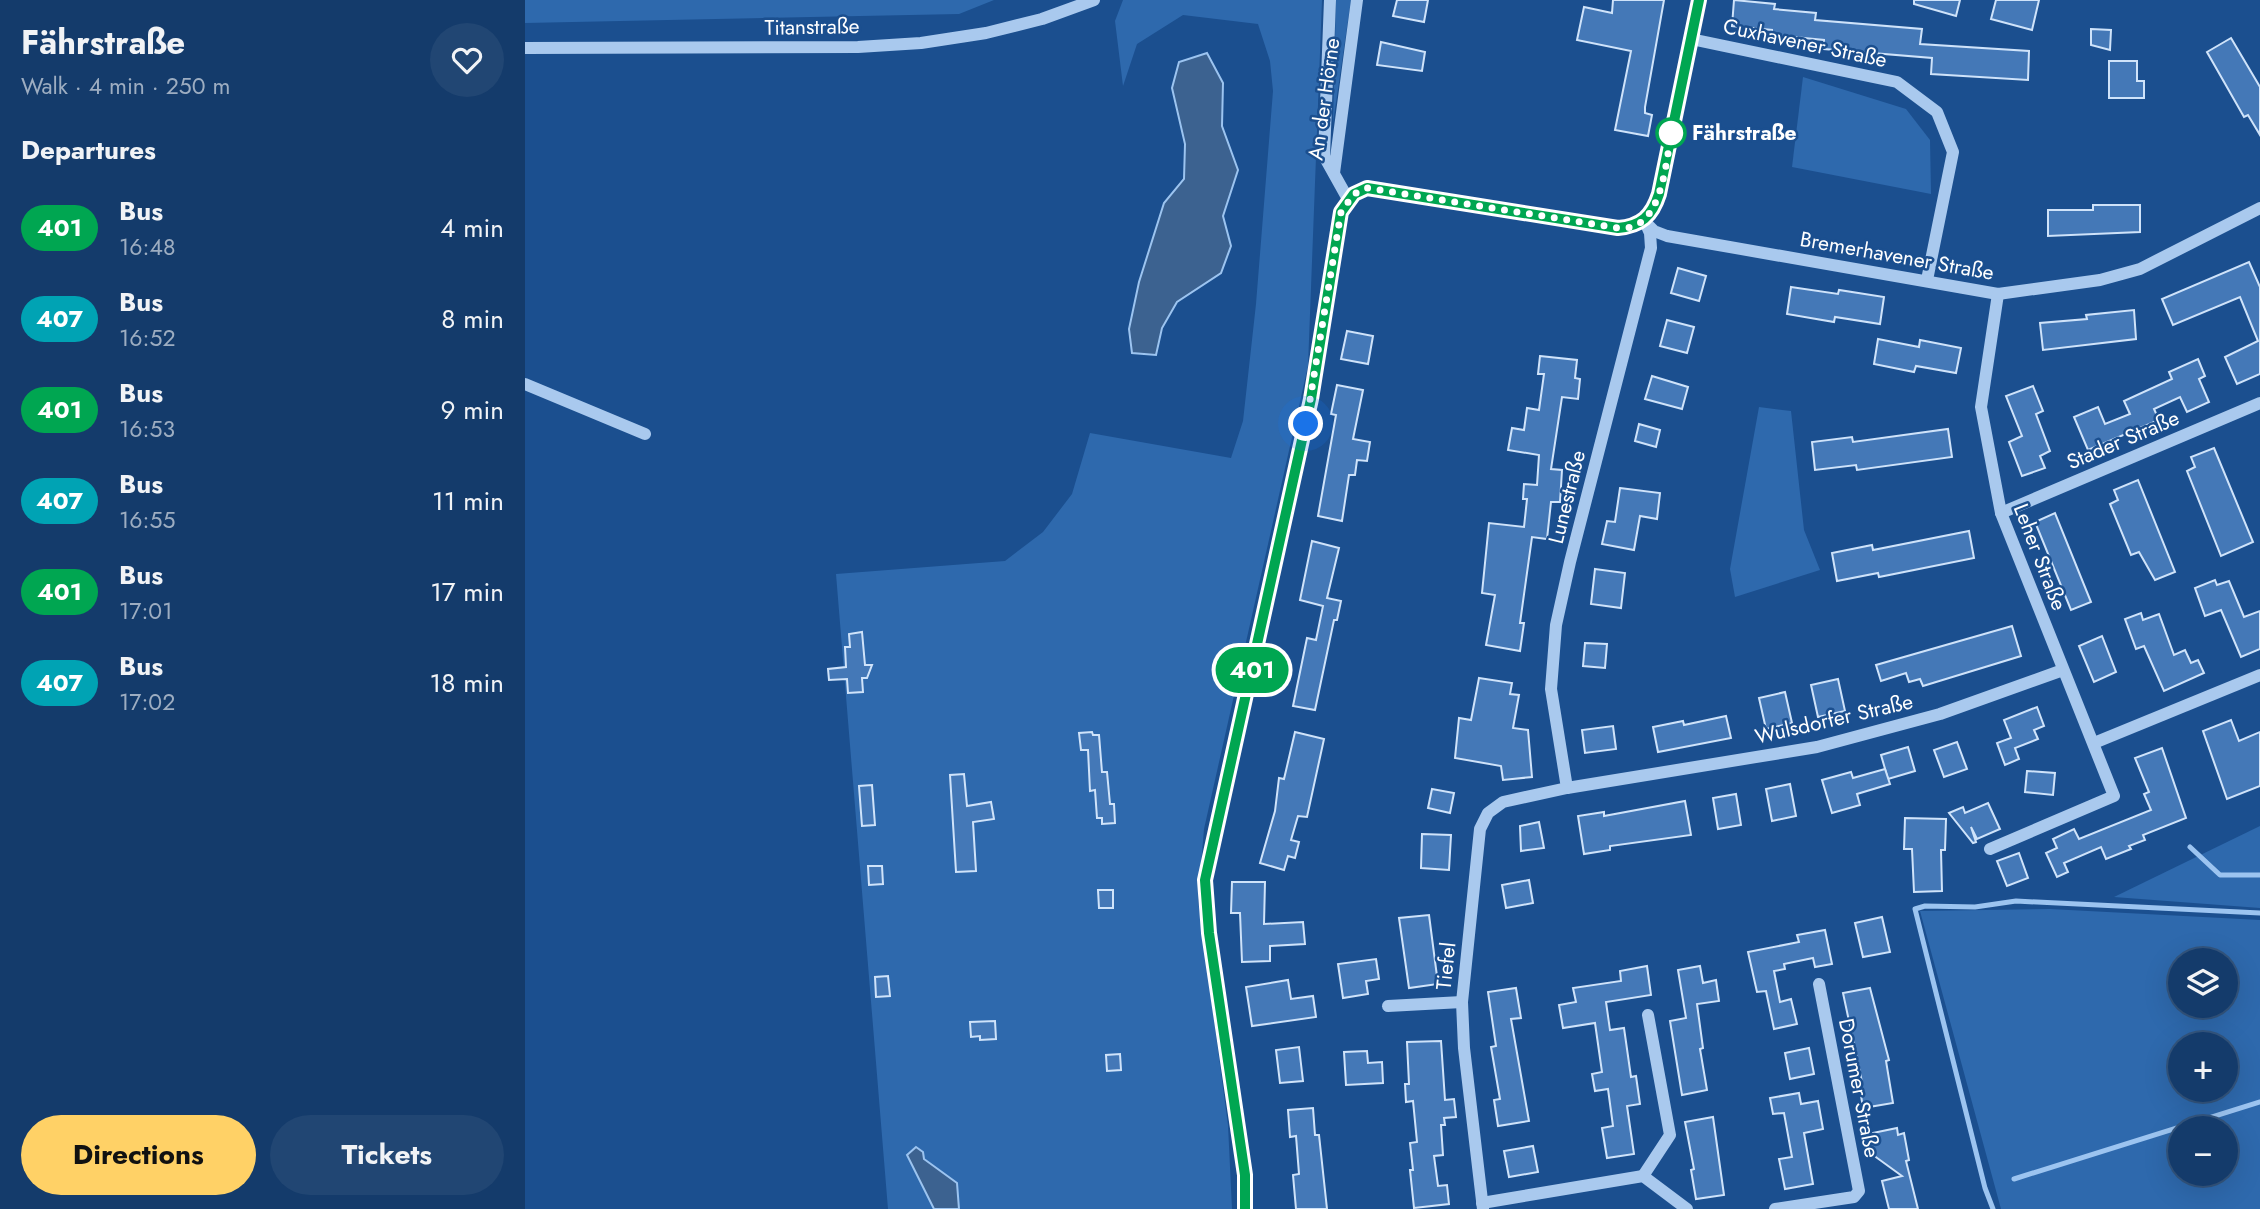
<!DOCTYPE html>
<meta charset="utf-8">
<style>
body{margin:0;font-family:Jost,sans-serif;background:#214673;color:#f1f3f6;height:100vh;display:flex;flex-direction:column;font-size:26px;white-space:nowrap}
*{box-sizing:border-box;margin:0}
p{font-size:23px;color:#9dadc1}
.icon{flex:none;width:38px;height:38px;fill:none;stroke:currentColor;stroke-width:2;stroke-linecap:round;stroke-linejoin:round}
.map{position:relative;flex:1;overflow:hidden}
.side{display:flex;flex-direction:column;background:#143b6b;width:525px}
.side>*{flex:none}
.badge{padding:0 14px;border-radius:23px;font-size:24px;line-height:46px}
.tools{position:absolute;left:1643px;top:948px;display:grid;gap:14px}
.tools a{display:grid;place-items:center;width:70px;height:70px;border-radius:50%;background:#143b6b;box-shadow:0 7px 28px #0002,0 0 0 2px #33557e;font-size:35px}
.you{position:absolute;width:35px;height:35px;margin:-18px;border:5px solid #fff;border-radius:50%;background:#1a73e8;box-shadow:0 0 0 10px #1a73e833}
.map>.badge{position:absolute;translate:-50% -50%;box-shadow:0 0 0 4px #fff}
h2{padding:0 21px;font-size:26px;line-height:63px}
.round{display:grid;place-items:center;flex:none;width:74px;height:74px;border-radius:37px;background:#214673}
.overview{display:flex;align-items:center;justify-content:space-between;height:119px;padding:0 21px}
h1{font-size:33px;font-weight:700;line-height:52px}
.primary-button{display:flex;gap:14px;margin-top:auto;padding:14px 21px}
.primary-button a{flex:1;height:80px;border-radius:42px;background:#ffd166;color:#111;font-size:28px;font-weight:700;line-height:80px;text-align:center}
.primary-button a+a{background:#214673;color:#f1f3f6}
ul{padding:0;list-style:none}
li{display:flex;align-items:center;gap:21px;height:91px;padding:0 21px}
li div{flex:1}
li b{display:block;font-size:26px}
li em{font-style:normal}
li .badge{min-width:77px;font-weight:700;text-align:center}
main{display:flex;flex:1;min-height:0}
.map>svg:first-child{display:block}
.green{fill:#2e69ad;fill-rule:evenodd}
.water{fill:#3c6290;stroke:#9cc4f0;stroke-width:2}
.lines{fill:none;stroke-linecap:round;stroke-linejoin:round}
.stream{stroke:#9cc4f0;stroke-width:5}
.building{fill:#4478b7;stroke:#cfe3fa;stroke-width:2}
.minor{stroke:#a9c9ee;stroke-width:12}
.line-casing{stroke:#fff;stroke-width:16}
.line{stroke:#00a651;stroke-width:10}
.walk{stroke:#fff;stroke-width:7;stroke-dasharray:0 12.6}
.stop-dot{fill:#fff;stroke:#00a651;stroke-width:3.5}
.labels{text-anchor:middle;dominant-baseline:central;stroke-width:5;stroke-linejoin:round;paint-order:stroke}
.street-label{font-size:21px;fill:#fff;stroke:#1b4f8f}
.stop-label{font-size:21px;font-weight:bold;fill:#fff;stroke:#1b4f8f;text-anchor:start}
</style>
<main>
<section class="side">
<div class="overview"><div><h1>Fährstraße</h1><p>Walk · 4 min · 250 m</p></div><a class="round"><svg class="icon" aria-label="heart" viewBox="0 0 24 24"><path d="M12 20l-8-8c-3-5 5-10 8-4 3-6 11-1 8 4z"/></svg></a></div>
<h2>Departures</h2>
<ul>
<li><span class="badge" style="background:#00a651;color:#fff">401</span><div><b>Bus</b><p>16:48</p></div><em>4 min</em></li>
<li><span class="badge" style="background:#00a3b4;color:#fff">407</span><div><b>Bus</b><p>16:52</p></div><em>8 min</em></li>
<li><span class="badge" style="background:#00a651;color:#fff">401</span><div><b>Bus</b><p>16:53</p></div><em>9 min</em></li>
<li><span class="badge" style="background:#00a3b4;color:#fff">407</span><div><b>Bus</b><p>16:55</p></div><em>11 min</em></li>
<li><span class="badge" style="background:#00a651;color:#fff">401</span><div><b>Bus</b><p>17:01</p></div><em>17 min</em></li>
<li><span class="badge" style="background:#00a3b4;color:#fff">407</span><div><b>Bus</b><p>17:02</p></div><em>18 min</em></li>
</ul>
<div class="primary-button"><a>Directions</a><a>Tickets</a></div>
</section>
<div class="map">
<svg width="1735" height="1209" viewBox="0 0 1735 1209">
<rect width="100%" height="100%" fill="#1b4f8f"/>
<g class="green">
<path d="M0 0H469L434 14 0 23Z"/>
<path d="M598 0H797L783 366 679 829 673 900 703 1125 707 1209H363L311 574 480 561 518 532 547 494 565 433 706 458 718 421 731 304 748 91 745 61 733 24 658 15 612 44 598 86 590 21Z"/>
<path d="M811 0H826L808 123Z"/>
<path d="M1278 77 1381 109 1405 140 1406 194 1267 167Z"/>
<path d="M1234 407 1266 411 1279 530 1295 570 1210 597 1205 569Z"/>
<path d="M1735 826V908L1589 897Z"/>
<path d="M1525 909 1735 920V1209H1476L1395 911ZM1656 961H1701V1006H1656ZM1656 1045H1701V1090H1656ZM1656 1129H1701V1174H1656Z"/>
</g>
<g class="water">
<path d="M682 53 698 83 697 126 713 170 698 216 706 246 696 273 652 302 637 328 631 355 607 353 604 329 614 282 639 203 659 179 660 144 647 88 654 62Z"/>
<path d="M391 1147 398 1152 399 1159 432 1183 434 1209H409L382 1155Z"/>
</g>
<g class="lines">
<g class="stream">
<path d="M1665 847 1695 875H1735"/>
<path d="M1489 1179 1735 1102"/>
<path d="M1468 1209 1460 1188 1390 909 1400 906 1450 907 1491 901 1735 913"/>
</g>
</g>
<g class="building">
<path d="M872 0H903L899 22 868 16Z"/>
<path d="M1088 0H1139L1120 107V113L1127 115 1123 136 1090 130 1106 51 1052 40 1059 7 1087 13Z"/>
<path d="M1209 0 1250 4 1249 9 1291 13 1290 20 1397 29 1395 44 1504 51 1503 80 1406 74 1407 58 1299 49V40L1247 35V30L1207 26Z"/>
<path d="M1389 0H1435L1431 16 1389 4Z"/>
<path d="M1471 0H1514L1507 30 1466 19Z"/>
<path d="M1566 29 1586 30 1585 50 1566 45Z"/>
<path d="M1706 38 1735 87V135L1723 115 1719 117 1682 52Z"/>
<path d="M856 42 900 52 897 71 852 65Z"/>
<path d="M1584 61H1612V81H1619V98H1584Z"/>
<path d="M1568 205H1615V232L1523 236V210H1568Z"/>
<path d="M1724 262 1735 287V374L1712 384 1700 357 1733 341 1715 297 1648 325 1637 299Z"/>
<path d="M1153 268 1181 276 1174 301 1146 293Z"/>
<path d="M1266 287 1313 294 1314 290 1359 297 1355 324 1310 317 1309 322 1262 314Z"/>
<path d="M1609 310 1611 339 1518 350 1515 323 1562 319 1561 315Z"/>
<path d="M1142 320 1169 327 1162 353 1135 346Z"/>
<path d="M822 331 848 336 843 364 816 359Z"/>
<path d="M1353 339 1394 347 1395 340 1436 348 1431 373 1391 366 1389 372 1349 364Z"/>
<path d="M1015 356 1052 360 1050 378 1055 379 1053 399 1037 397 1026 469 1037 470 1035 502H1026L1022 539 1007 537 995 623H999L995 651 961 645 970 595 957 593 964 523 999 527 1002 499H998L999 484 1012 485 1014 455 983 450 987 428 999 430 1002 408 1014 410 1019 374H1013Z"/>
<path d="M1673 359 1680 376 1674 379 1684 402 1662 412 1655 397 1629 409 1634 420 1563 450 1549 417 1573 407 1580 424 1605 414 1599 401 1647 379 1644 372Z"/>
<path d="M1127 376 1163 387 1157 409 1120 399Z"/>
<path d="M812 385 838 390 828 439 845 442 842 461 832 460 830 475H824L817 521 793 516 811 415 806 414Z"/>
<path d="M1508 386 1518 411 1511 414 1525 451 1515 456 1520 468 1497 476 1484 442 1497 436 1481 396Z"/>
<path d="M1114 424 1135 430 1131 447 1110 441Z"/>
<path d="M1423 429 1427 457 1332 470 1331 465 1290 470 1287 442 1327 437 1328 442Z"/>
<path d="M1689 448 1728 542 1696 556 1662 471 1670 467 1666 457Z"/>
<path d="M1613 480 1650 572 1630 580 1614 552 1606 555 1585 504 1593 500 1589 490Z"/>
<path d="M1095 488 1135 493 1132 519 1115 516 1109 550 1077 544 1082 521 1090 522Z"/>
<path d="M1530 513 1566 602 1546 610 1510 522Z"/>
<path d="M1444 531 1449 558 1354 577 1353 573 1312 581 1307 553 1347 545 1348 550Z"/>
<path d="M787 541 814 548 802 598 816 601 812 620H809L790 710 768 706 782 638 791 640 798 606 775 600Z"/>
<path d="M1070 569 1100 573 1096 608 1066 604Z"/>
<path d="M1690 580 1692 585 1704 581 1719 617 1735 611V649L1716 657 1696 610 1680 616 1670 588Z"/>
<path d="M1616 613 1618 620 1634 614 1649 655 1660 650 1666 663 1673 660 1679 673 1639 691 1619 646 1611 649 1600 619Z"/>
<path d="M1487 626 1496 656 1398 686 1395 679 1384 682 1381 673 1356 681 1351 665Z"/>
<path d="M337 632 340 665H347L342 678H337L338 692 323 693 322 679 304 680 303 669 321 667 320 647H325L324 634Z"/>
<path d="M1577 636 1591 672 1569 682 1554 646Z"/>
<path d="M1060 643 1082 644 1080 668 1058 666Z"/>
<path d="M954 678 987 683 985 694 994 695 988 728 1003 730 1007 777 978 780 976 766 930 758 934 718 946 720Z"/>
<path d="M1313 679 1320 711 1293 717 1286 685Z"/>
<path d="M1260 692 1267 723 1241 729 1234 698Z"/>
<path d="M1512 707 1519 726 1509 730 1513 739 1490 748 1494 759 1480 765 1472 743 1486 738 1479 720Z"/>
<path d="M1201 716 1206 738 1133 752 1128 727 1158 721 1159 725Z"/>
<path d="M1706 720 1714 741 1735 732V786L1702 799 1678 731Z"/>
<path d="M1088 726 1091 749 1060 753 1057 730Z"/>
<path d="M567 732 568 735H574L577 772H582L585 804H589L590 823 577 824V818H572L570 790 565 791 563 750H556L554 733Z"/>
<path d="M770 732 799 739 782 817 773 816 766 840 774 842 770 858 763 856 759 870 735 863 750 811 754 778 759 779Z"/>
<path d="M1432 742 1442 769 1419 777 1409 750Z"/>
<path d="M1383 747 1390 771 1363 779 1356 755Z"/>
<path d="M1637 748 1661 818 1618 835 1620 840 1604 846 1606 849 1581 859 1576 847 1539 863 1543 872 1532 877 1521 853 1532 848 1528 839 1549 829 1554 839 1626 810 1619 794 1624 792 1610 758Z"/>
<path d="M1360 769 1365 784 1332 794 1335 805 1307 813 1297 780 1326 772 1328 778Z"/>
<path d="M1502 771 1530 773 1528 795 1500 792Z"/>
<path d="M439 774 442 806 466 802 469 819 448 822 451 871 431 872 425 775Z"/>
<path d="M1265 784 1271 816 1247 821 1241 789Z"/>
<path d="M347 785 350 825 337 826 334 786Z"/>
<path d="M907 789 929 793 925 813 903 808Z"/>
<path d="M1211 794 1216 825 1193 829 1188 798Z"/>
<path d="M1160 801 1166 835 1085 846V850L1059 854 1053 816 1079 812V816Z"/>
<path d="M1463 803 1475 829 1452 839 1446 827 1451 842 1448 843 1424 813 1438 807 1440 813Z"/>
<path d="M1380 818 1421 819 1420 850H1416L1417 891 1389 892 1387 849H1379Z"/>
<path d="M1014 822 1019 848 996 851 995 826Z"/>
<path d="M897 834 926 835 924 870 896 868Z"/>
<path d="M1494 853 1503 878 1482 886 1472 861Z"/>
<path d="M343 866H357L358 884 344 885Z"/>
<path d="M1004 880 1008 903 981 908 977 885Z"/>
<path d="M707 882H740L739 924 778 922 780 944 745 946V961L717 962 715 913H706Z"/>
<path d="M573 890H588V908H574Z"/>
<path d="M904 915 913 984 884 988 874 918Z"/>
<path d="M1357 917 1365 952 1338 957 1330 923Z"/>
<path d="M1300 930 1307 964 1290 967 1288 958 1259 964 1260 969 1249 971 1255 1002 1266 999 1272 1024 1249 1029 1241 991 1232 992 1223 952 1274 942 1272 935Z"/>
<path d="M851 959 854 979 841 981 843 994 818 998 813 964Z"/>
<path d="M1122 966 1126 995 1081 1002 1085 1030 1099 1028 1106 1077 1111 1076 1115 1104 1102 1106 1109 1154 1082 1158 1077 1128 1088 1126 1083 1089 1070 1091 1067 1074 1077 1072 1070 1023 1038 1028 1034 1005 1051 1002 1048 988 1096 981 1095 971Z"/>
<path d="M1175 966 1178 983 1191 980 1194 1001 1172 1004 1178 1048 1175 1049 1182 1090 1157 1095 1145 1021 1161 1018 1153 970Z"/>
<path d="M363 976 365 996 351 997 350 977Z"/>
<path d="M763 980 766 999 788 996 791 1017 727 1026 721 987Z"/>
<path d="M991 988 996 1018 986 1019 1004 1121 973 1126 969 1100 975 1099 966 1047 971 1046 963 992Z"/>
<path d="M1345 988 1364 1060 1361 1061 1368 1103 1338 1108 1334 1083 1337 1082 1318 993Z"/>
<path d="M470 1021 471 1039 455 1040V1036L446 1037 445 1022Z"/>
<path d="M916 1041 920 1100 929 1099 931 1117 919 1118 920 1125H916L918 1155 909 1156 913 1186 922 1185 924 1204 889 1208 885 1170H888L885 1143 892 1142 888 1101 881 1102 880 1084H884L882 1042Z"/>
<path d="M774 1047 778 1081 755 1083 751 1050Z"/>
<path d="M1284 1048 1289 1074 1265 1079 1260 1053Z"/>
<path d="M842 1051 843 1063 857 1062 858 1083 821 1085 819 1052Z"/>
<path d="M595 1054 596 1070 582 1071 581 1055Z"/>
<path d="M1274 1093 1276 1104 1293 1101 1298 1129 1279 1133 1288 1184 1260 1189 1254 1159 1267 1157 1259 1113 1248 1114 1245 1098Z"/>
<path d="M788 1108 790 1135H794L802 1209H771L768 1175 774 1174 771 1136 765 1137 763 1110Z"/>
<path d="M1188 1117 1199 1195 1171 1199 1166 1170 1169 1169 1160 1122Z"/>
<path d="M1372 1128 1373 1135 1379 1133 1384 1160 1381 1161 1393 1209H1364L1357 1181 1377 1176 1348 1155 1343 1134Z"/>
<path d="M1008 1146 1013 1172 984 1177 979 1151Z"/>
</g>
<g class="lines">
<g class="minor">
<path d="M805 0 799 156 823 199"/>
<path d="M1166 39 1372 82 1412 112 1428 152 1402 280"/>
<path d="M0 48 333 47 396 43 461 33 517 19 569 0"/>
<path d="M809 173 832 0"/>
<path d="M1119 221 1129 231 1142 236 1473 294 1575 280 1615 269 1735 208"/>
<path d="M0 384 120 434"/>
<path d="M1476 513 1735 403"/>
<path d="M1569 743 1735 675"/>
<path d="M1042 788 1026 689 1031 625 1045 562 1126 248 1125 233 1121 224"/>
<path d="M1465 849 1589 796 1476 513 1456 407 1473 294"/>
<path d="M863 1006 937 1002"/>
<path d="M1118 1176 1145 1135 1123 1015"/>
<path d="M957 1203 1118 1176 1162 1209"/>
<path d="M721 1209 720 1175 684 933 680 880 786 399 816 212 823 199 842 188 1093 228C1116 226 1127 216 1134 194L1174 0"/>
<path d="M958 1209 939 1048 937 1002 955 829 963 813 978 802 1042 788 1292 747 1415 714 1538 670"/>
<path d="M1250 1209 1329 1197 1334 1191 1294 984"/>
</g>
</g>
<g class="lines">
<defs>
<path id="line" d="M720 1209V1175L684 933 680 880 786 399 816 212 829 194 842 188 1093 228C1116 226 1127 216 1134 194L1174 0"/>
</defs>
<use href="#line" class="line-casing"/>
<use href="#line" class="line"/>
<path class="walk" d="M781 424 816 212 829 194 842 188 1093 228C1098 228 1105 228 1109 226 1137 216 1142 159 1146 133"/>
</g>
<circle class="stop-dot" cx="1146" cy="133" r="14"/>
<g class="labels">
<g class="street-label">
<text transform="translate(287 27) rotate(-1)">Titanstraße</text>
<text transform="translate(1280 43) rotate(12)">Cuxhavener Straße</text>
<text transform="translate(799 99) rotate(-82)">An der Hörne</text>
<text transform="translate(1372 256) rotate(10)">Bremerhavener Straße</text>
<text transform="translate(1598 440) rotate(-23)">Stader Straße</text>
<text transform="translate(1042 497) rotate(-76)">Lunestraße</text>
<text transform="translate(1515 557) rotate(69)">Leher Straße</text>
<text transform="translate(1309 719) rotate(-13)">Wulsdorfer Straße</text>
<text transform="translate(921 966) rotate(-84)">Tiefel</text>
<text transform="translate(1334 1088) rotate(79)">Dorumer Straße</text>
</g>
<g class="stop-label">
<text x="1167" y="133">Fährstraße</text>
</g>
</g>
</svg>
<div class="tools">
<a><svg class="icon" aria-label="layers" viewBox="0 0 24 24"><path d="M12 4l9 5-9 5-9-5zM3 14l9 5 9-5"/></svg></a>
<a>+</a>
<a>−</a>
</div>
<div class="you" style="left:781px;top:424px"></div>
<b class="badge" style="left:727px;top:670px;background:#00a651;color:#fff">401</b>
</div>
</main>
